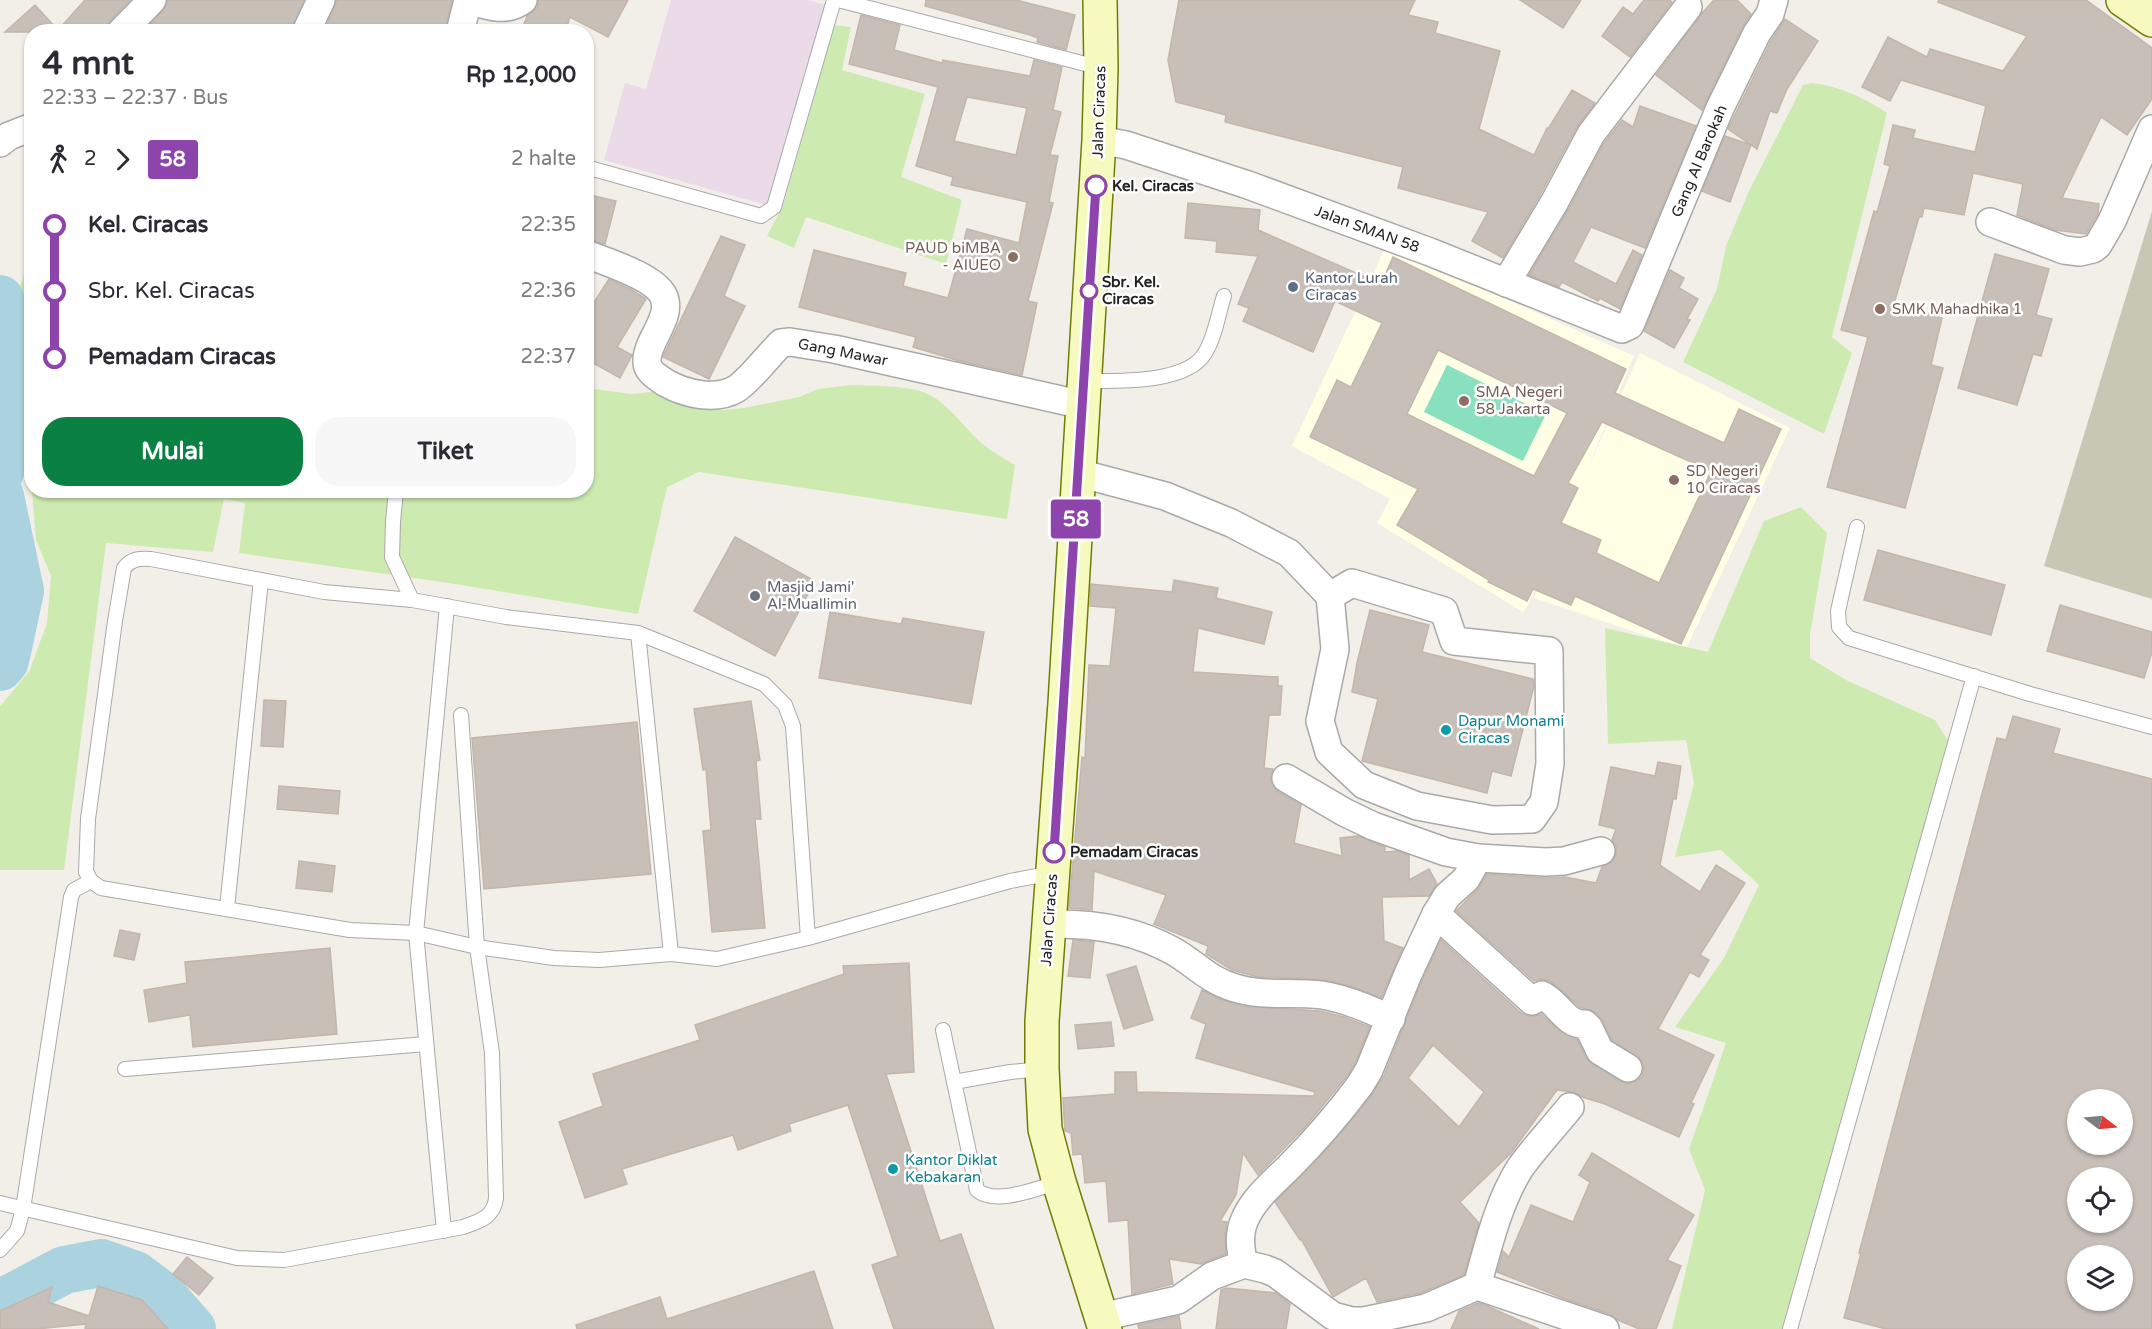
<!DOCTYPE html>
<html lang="id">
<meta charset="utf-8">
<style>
body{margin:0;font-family:"Varela Round",sans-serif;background:#f7f7f7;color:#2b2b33;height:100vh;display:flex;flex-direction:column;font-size:22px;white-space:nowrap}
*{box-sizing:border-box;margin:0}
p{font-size:20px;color:#7c7c81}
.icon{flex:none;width:33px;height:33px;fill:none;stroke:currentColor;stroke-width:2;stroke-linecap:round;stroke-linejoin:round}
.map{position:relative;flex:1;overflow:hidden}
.panel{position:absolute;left:24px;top:24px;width:570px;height:474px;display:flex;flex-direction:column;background:#fff;border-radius:24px;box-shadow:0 2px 4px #0004}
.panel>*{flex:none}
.badge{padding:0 12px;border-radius:4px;font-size:21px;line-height:39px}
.needle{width:39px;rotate:106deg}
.buttons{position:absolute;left:2067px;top:1089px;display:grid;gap:12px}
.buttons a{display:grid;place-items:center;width:66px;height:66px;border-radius:50%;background:#fff;box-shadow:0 2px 4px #0004;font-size:30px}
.map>.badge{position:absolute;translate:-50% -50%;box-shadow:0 0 0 3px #fff}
.legs{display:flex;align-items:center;gap:9px;height:66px;padding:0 18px;font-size:20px}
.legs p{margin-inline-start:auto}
.head{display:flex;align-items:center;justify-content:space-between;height:102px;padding:0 18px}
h1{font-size:33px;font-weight:700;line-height:45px}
.button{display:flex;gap:12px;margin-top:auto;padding:12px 18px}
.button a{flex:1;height:69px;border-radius:24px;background:#0b8043;color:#fff;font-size:24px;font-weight:700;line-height:69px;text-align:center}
.button a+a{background:#f7f7f7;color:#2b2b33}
ul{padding:0 18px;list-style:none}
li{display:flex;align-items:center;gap:21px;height:66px;font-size:22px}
li i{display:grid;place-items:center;width:9px;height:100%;margin:0 8px;background:currentColor}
li i::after{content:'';width:15px;height:15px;margin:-8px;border:4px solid;border-radius:50%;background:#fff}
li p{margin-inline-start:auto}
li:first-child i{background:linear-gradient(#0000 50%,currentColor 0)}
li:last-child i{background:linear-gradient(currentColor 50%,#0000 0)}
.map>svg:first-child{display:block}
.industrial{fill:#ebdbe8}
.education{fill:#ffffe5}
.construction{fill:#c7c7b4}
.grass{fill:#cdebb0}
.pitch{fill:#88e0be}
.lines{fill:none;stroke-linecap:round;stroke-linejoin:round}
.river{stroke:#aad3df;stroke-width:48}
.building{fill:#c7bfb8;stroke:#c4b6ab;stroke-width:1.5;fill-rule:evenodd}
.lane-casing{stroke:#a9a9a9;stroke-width:16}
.street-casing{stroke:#a9a9a9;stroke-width:30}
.secondary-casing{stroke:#707d05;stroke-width:36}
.lane{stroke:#fff;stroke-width:14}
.street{stroke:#fff;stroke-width:27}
.secondary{stroke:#f7fabf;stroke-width:33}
.line-1-casing{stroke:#fff;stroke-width:14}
.line-1{stroke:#8e44ad;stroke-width:9}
.stop-1-dot{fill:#fff;stroke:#8e44ad;stroke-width:3}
.education-dot{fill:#8d6e63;stroke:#fff;stroke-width:2}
.service-dot{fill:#5c6f8a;stroke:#fff;stroke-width:2}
.worship-dot{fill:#6b7280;stroke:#fff;stroke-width:2}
.culture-dot{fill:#0f9aa8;stroke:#fff;stroke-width:2}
.labels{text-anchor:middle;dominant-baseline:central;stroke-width:5;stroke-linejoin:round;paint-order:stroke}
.street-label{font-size:15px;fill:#222;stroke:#fff}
.stop-label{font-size:15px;font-weight:bold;fill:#222;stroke:#fff;text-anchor:start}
.education-label{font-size:15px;fill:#785e54;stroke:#fff;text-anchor:start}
.service-label{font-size:15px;fill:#4e5e75;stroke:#fff;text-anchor:start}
.worship-label{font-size:15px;fill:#5b616d;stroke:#fff;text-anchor:start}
.culture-label{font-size:15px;fill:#0d838f;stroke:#fff;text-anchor:start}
</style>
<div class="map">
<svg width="2152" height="1329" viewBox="0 0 2152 1329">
<rect width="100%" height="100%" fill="#f2efe9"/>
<path class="industrial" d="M671 0H808L829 6 774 207 604 160 625 83 646 89Z"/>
<path class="education" d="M1386 246 1634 356 1586 472 1640 353 1790 428 1687 647 1668 643 1534 598 1557 539 1528 605 1523 612 1377 523 1390 499 1292 446Z"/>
<path class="construction" d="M2152 211V599L2044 566Z"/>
<g class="grass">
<path d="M834 25 851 27 842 70 925 94 901 177 962 200 946 264 806 217 794 248 767 236 784 203Z"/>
<path d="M1812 83C1839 86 1865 98 1887 113L1832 337 1852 353 1824 434 1683 362 1717 289 1726 246 1749 191 1803 85Z"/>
<path d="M31 271H32L31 378 18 293 24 274Z"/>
<path d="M851 385C873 386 911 385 930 395 948 405 959 421 974 436 985 448 1000 456 1015 465L1007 519 699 472 667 487 638 614 449 583 239 553 245 503 224 499 213 552 106 543 64 870H0V706L29 672 47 623 51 576 36 540 32 491 586 490 587 388 631 394 652 392 722 410 744 408 799 397 818 389Z"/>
<path d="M1801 507 1827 533 1810 635V658L1846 680 1935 720 1954 750 1791 1329H1672L1705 1190 1689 1149 1726 1043 1675 1027 1724 958 1759 885 1721 850 1675 857 1694 783 1686 740 1608 744 1605 628 1708 652 1764 521Z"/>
</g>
<path class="pitch" d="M1447 365 1546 414 1523 461 1424 412Z"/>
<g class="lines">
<g class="river">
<path d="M0 299 15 355V403L0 472"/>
<path d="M0 496 20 591 5 661 0 667"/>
<path d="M0 1304 64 1270 101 1263 135 1275 163 1296 192 1329"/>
</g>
</g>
<g class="building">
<path d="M85 0H130L109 22 106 32H5L35 5 58 30Z"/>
<path d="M167 0H304L291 32H143L163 11Z"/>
<path d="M337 0H452L445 32H324Z"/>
<path d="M539 0H628L608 37 570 17 565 32H521L527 16 537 8Z"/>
<path d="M926 0H1016L1075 15 1066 50 1037 42 1038 38 1030 35 925 6Z"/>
<path d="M1179 0H1415L1408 15 1438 22 1435 33 1500 51 1479 129 1534 155 1547 128 1548 129 1572 90 1595 103 1577 127 1540 195 1503 258 1472 241 1488 212 1398 188 1403 167 1225 122 1226 115 1176 102 1168 60Z"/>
<path d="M1520 0H1581L1563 28Z"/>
<path d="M1644 0H1669L1672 2 1630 57 1602 36 1623 7 1633 14Z"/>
<path d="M1714 0H1737L1751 14 1743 26 1702 110 1656 75 1703 12Z"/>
<path d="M1939 0H2086L2152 48V99L2127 135 2101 117 2062 198 2099 204 2098 214 2086 234 2055 230 2017 215 2023 184 1973 173 1964 215 1924 208 1922 217H1919L1894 304 1942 318 1931 365 1943 368 1905 508 1827 487 1868 337 1841 330 1874 211 1877 212 1890 166 1884 164 1893 125 1915 130 1913 138 1975 152 1986 106 1901 80 1890 101 1862 87 1888 37 1927 57 1930 49 2003 71 2027 36 1938 2Z"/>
<path d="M861 15 900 25 894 50 942 63 943 60 1030 76 1034 60 1062 67 1053 110 1061 112 1050 155 1058 156 1049 202 1053 203 1028 301 1037 303 1022 375 959 361 913 347 916 337 799 307 814 250 906 273 903 286 948 298 967 229 1019 243 1027 202 951 185 953 177 916 166 938 87 849 64ZM967 97 1027 108 1016 155 954 141Z"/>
<path d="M1785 19 1818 41 1787 89 1777 113 1770 111 1757 149 1751 145 1730 202 1702 191 1725 136 1751 145 1728 129 1771 41Z"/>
<path d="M1640 106 1696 126 1645 248 1591 227 1573 262 1616 284 1633 250 1642 255 1620 309 1600 298 1598 301 1562 282 1559 287 1529 275 1568 210 1604 143 1622 120 1633 127Z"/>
<path d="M586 194 616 201 605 244 586 239Z"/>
<path d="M1188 203 1260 210 1258 230 1381 284 1393 257 1626 369 1615 393 1724 443 1739 409 1781 429 1681 644 1575 596 1571 605 1533 589 1527 601 1488 582 1489 580 1397 525 1418 489 1310 437 1337 380 1351 387 1382 323 1335 301 1313 352 1243 321 1249 308 1238 304 1258 256 1216 252 1217 241 1185 238ZM1438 350 1567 413 1534 476 1407 414ZM1602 422 1711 471 1659 583 1596 553 1601 540 1561 523 1578 488 1568 483Z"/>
<path d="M721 236 745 245 724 296 745 306 709 379 663 357Z"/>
<path d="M1995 254 2049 269 2036 315 2052 319 2041 356 2033 354 2017 405 1958 388Z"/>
<path d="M1670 270 1684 278 1679 288 1698 299 1687 319 1690 320 1674 348 1644 331Z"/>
<path d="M609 279 632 290 646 299 617 347 632 355 620 378 586 359V315Z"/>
<path d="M735 537 815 581 775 656 694 611Z"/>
<path d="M1878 550 2005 585 1991 635 1864 600Z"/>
<path d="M1174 580 1218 588 1216 598 1272 612 1264 644 1198 628 1193 672 1278 677V686H1282L1280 715H1269L1264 768 1273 769 1270 778 1272 785 1277 791 1301 805 1294 843 1342 856 1340 838 1358 836 1385 847V852L1398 851 1409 855V880L1429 869 1437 884 1429 896 1382 897 1384 941 1403 948 1381 998 1353 987 1325 980 1258 977 1232 970 1206 954 1208 946 1154 924 1166 895 1094 871 1092 910 1069 908 1082 757 1085 758 1089 665 1110 666 1116 608 1090 606 1091 584 1172 592Z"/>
<path d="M2060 605 2152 632V652L2144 678 2047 651Z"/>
<path d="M1370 610 1429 625 1422 652 1533 679 1534 686 1511 776 1492 771 1487 793 1362 761 1378 699 1352 692 1357 663Z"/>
<path d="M830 612 901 624 903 618 984 632 971 704 819 678Z"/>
<path d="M264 700 286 701 283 747 261 746Z"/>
<path d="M751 701 760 760 756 761 761 819H755L765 928 712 932 703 831 711 830 706 769 703 770 694 709Z"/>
<path d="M2013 716 2060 729 2053 753 2152 779V1329H1886L1844 1318 1861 1253H1859L1997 738 2006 740ZM2078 1100H2122V1144H2078ZM2078 1178H2122V1222H2078ZM2078 1256H2122V1300H2078Z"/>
<path d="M637 722 651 874 484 889 472 738Z"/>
<path d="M1658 762 1681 766 1676 799H1673L1660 865 1700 892 1716 865 1745 883 1700 955 1709 960 1699 977 1690 972 1658 1029 1714 1055 1691 1103 1694 1104 1679 1137 1605 1104 1582 1097 1573 1092 1557 1090 1511 1153 1460 1202 1479 1223 1464 1275 1421 1293 1377 1302 1366 1278 1333 1297 1301 1239 1300 1240 1275 1202 1329 1147 1373 1093 1384 1076 1422 980 1441 940 1521 1013 1531 1017 1541 1014 1558 1030 1577 1039 1586 1058 1592 1064 1620 1081 1627 1084 1636 1081 1642 1076 1644 1068 1641 1060 1612 1040 1603 1021 1596 1013 1580 1007 1550 981 1541 979 1534 981 1456 911 1477 890 1487 874 1545 878 1565 877 1596 883 1602 867 1612 862 1616 854V846L1612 840 1616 829 1599 825 1611 767 1655 776ZM1433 1045 1484 1092 1459 1127 1408 1078Z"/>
<path d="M279 786 340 791 338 814 277 809Z"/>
<path d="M299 861 335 866 332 892 296 888Z"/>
<path d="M120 930 140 934 134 960 114 956Z"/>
<path d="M1073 940 1094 942 1090 978 1068 976Z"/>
<path d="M330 948 337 1034 193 1047 190 1015 149 1022 144 990 187 983 185 962Z"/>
<path d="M909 963 914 1072 886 1074 940 1241 961 1234 994 1329H894L872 1265 898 1256 848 1105 789 1124 791 1131 738 1150 733 1135 622 1169 627 1184 585 1198 559 1122 603 1106 593 1074 700 1040 695 1025 844 974 843 966Z"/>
<path d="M1136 966 1153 1020 1124 1029 1107 975Z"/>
<path d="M1202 990 1220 999 1242 1006 1320 1011 1344 1017 1370 1027 1355 1063 1347 1076 1306 1126 1258 1175 1243 1153 1236 1195 1220 1221 1227 1222 1225 1235 1226 1254 1201 1264 1169 1259 1173 1284 1132 1294 1128 1220 1109 1222 1106 1181 1085 1183 1082 1154 1073 1155 1071 1133 1065 1131 1063 1098 1115 1094V1072H1136L1137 1092 1314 1096 1315 1092 1196 1058 1206 1024 1191 1018Z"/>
<path d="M1111 1022 1114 1046 1078 1049 1075 1025Z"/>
<path d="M1592 1153 1694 1215 1667 1260 1681 1266 1656 1329H1639L1618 1320 1610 1314 1565 1299 1497 1272 1503 1251 1509 1257 1531 1205 1573 1222 1590 1182 1579 1175Z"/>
<path d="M187 1257 213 1278 199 1295 173 1274Z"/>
<path d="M814 1271 833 1329H577L576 1325 660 1297 667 1319Z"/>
<path d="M98 1286 142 1300 168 1329H85L86 1324 37 1329H0V1311L52 1287 48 1302 89 1316Z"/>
<path d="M1226 1288 1276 1293 1290 1304 1286 1329H1216L1221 1290Z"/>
<path d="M1478 1303 1487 1306 1539 1329H1451L1459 1311Z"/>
<path d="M1179 1316 1181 1329H1139L1138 1325Z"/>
</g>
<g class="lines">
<defs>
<g id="lane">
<path d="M838 0 1101 68"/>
<path d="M586 167 761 216 774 207 834 0"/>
<path d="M1084 381C1116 381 1187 384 1205 353 1215 337 1218 315 1224 296"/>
<path d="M396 490 393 522 392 557 412 600"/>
<path d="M1857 527 1838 611 1839 627 1849 638 2030 694 2152 727"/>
<path d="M638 633 671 954"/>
<path d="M227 908 261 580"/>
<path d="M808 938 717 959 671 954 599 960 554 958 477 947 416 933 350 930 101 888 91 881 86 872 88 819 115 621 124 568C131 559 139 558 151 559L324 592 412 600 506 617 638 633 764 684 785 705 793 726 808 938 1010 881 1053 873"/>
<path d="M943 1030 977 1190C995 1206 1038 1188 1059 1182"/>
<path d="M125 1069 426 1044"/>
<path d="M954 1082 1010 1072 1042 1069"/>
<path d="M0 1203 237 1258 284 1260 463 1227C480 1221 494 1217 496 1198L492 1053 477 947 461 715"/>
<path d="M444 1231 416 933 447 606"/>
<path d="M0 1250 17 1231 23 1209 71 897 74 890 91 881"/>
<path d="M1790 1329 1974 676"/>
</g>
<g id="street">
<path d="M469 0C488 6 506 13 523 0"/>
<path d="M121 32 152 0"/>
<path d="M306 32 321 0"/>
<path d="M460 32 468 0"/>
<path d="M1099 140 1126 145 1248 185 1430 252 1622 329 1630 325 1720 108 1757 33 1770 14 1774 0"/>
<path d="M0 143 9 136 32 127"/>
<path d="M1990 222 2064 250 2080 252 2093 249 2098 245 2112 221 2152 129"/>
<path d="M586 254C606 262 653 276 663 295 674 316 647 340 647 360 646 371 657 377 666 383 686 394 715 401 736 389 748 382 770 354 781 343L790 342 834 349 1083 405"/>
<path d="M1506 283 1554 203 1591 134 1688 7"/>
<path d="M1079 473 1165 496 1231 523 1289 553 1330 596 1335 649 1320 721 1329 752 1364 785 1417 806 1492 820 1532 819 1544 802 1550 764 1549 651 1454 641 1444 611 1352 583 1330 596"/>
<path d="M1286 778 1344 812 1373 826 1446 852 1478 858 1546 862 1564 861 1601 851"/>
<path d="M1436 914 1532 1001 1542 995C1558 1002 1566 1026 1585 1024L1589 1028 1600 1051 1628 1068"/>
<path d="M1049 924C1091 923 1136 930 1173 951 1196 964 1208 980 1235 988 1264 997 1293 991 1322 995 1346 999 1369 1009 1391 1019"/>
<path d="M1244 1264C1240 1249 1238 1234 1245 1219 1254 1198 1274 1182 1290 1166 1315 1141 1339 1113 1360 1085L1369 1070 1408 974 1436 914 1447 896 1466 879 1478 858"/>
<path d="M1477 1286C1488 1247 1498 1203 1520 1168 1535 1147 1554 1127 1570 1107"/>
<path d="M1101 1317 1178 1300 1212 1276 1244 1264 1265 1269 1275 1273 1333 1316 1352 1321H1364L1426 1308 1477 1286 1605 1329"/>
</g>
<g id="secondary">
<path d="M1100 0 1101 68 1099 140 1065 703 1042 1021V1069L1045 1129 1059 1182 1105 1329"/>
<path d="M2123 0 2152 20"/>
</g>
</defs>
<use href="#lane" class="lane-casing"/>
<use href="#street" class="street-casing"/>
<use href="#secondary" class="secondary-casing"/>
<use href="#lane" class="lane"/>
<use href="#street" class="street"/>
<use href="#secondary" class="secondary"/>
</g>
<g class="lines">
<defs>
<path id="line-1" d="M1054 852 1096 186"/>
</defs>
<use href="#line-1" class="line-1-casing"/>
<use href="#line-1" class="line-1"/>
</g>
<g class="stop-1-dot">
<circle cx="1096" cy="186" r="10"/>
<circle cx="1089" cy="291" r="8"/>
<circle cx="1054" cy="852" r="10"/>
</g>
<g class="education-dot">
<circle cx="1013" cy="257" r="6"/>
<circle cx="1880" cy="309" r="6"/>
<circle cx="1464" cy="401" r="6"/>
<circle cx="1674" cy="480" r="6"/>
</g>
<circle class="service-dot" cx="1293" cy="287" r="6"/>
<circle class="worship-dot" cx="755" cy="596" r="6"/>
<g class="culture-dot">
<circle cx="1446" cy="730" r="6"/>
<circle cx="893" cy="1169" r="6"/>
</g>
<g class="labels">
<g class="street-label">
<text transform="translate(1099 112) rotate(-88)">Jalan Ciracas</text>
<text transform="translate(1699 161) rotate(-67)">Gang Al Barokah</text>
<text transform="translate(1367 229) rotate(20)">Jalan SMAN 58</text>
<text transform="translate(843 352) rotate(11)">Gang Mawar</text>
<text transform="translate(1049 920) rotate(-86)">Jalan Ciracas</text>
</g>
<g class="stop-label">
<text x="1112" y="186">Kel. Ciracas</text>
<text x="1102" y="282">Sbr. Kel.<tspan x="1102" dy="17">Ciracas</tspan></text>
<text x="1070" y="852">Pemadam Ciracas</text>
</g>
<g class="education-label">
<text x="1001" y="248" text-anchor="end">PAUD biMBA<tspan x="1001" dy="17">- AIUEO</tspan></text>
<text x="1892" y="309">SMK Mahadhika 1</text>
<text x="1476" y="392">SMA Negeri<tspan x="1476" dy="17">58 Jakarta</tspan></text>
<text x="1686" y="471">SD Negeri<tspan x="1686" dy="17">10 Ciracas</tspan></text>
</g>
<g class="service-label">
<text x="1305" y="278">Kantor Lurah<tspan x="1305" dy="17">Ciracas</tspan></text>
</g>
<g class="worship-label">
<text x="767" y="587">Masjid Jami'<tspan x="767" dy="17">Al-Muallimin</tspan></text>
</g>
<g class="culture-label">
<text x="1458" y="721">Dapur Monami<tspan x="1458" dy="17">Ciracas</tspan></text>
<text x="905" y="1160">Kantor Diklat<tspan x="905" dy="17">Kebakaran</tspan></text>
</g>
</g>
</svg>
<div class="buttons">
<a><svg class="needle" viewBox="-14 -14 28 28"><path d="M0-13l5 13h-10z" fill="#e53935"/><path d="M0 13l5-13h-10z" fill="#7c7c81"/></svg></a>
<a><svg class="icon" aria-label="locate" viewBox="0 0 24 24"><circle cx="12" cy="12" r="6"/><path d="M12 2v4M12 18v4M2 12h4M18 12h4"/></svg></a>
<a><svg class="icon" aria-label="layers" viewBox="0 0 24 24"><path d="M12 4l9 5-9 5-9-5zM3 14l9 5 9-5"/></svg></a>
</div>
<b class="badge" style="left:1076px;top:519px;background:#8e44ad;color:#fff">58</b>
<section class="panel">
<div class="head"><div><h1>4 mnt</h1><p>22:33 – 22:37 · Bus</p></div><b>Rp 12,000</b></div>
<div class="legs"><svg class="icon" aria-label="walk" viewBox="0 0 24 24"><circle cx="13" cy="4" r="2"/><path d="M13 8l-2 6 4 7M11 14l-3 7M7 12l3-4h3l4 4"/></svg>2<svg class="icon" aria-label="forward" viewBox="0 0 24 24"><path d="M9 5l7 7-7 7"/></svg><b class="badge" style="background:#8e44ad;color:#fff">58</b><p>2 halte</p></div>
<ul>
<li><i style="color:#8e44ad"></i><b>Kel. Ciracas</b><p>22:35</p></li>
<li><i style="color:#8e44ad"></i><span>Sbr. Kel. Ciracas</span><p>22:36</p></li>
<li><i style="color:#8e44ad"></i><b>Pemadam Ciracas</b><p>22:37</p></li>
</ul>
<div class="button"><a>Mulai</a><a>Tiket</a></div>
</section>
</div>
